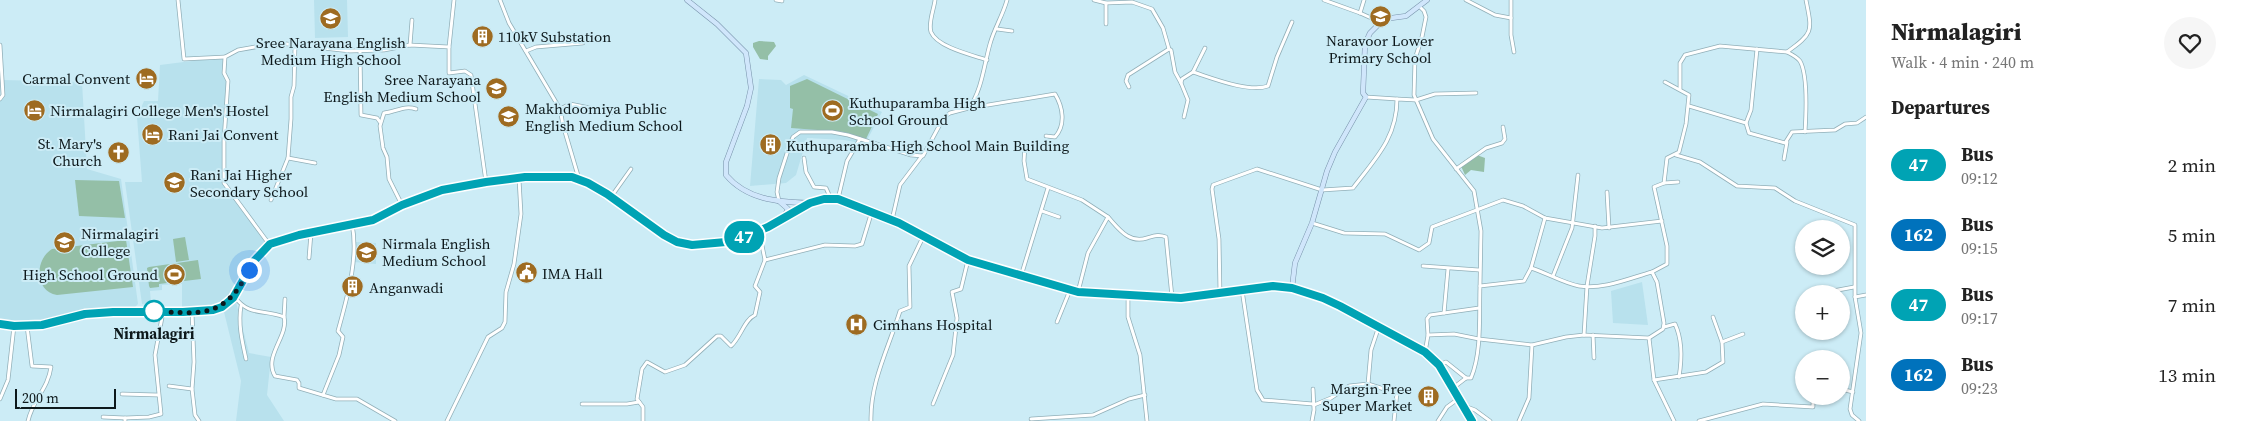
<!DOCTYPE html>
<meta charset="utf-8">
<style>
body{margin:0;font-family:"Source Serif 4",serif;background:#f6f6f6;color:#222;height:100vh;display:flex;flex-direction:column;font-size:19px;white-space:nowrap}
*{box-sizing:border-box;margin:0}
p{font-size:16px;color:#767676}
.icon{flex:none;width:28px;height:28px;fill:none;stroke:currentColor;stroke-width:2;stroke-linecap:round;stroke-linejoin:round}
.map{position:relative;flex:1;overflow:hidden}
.sheet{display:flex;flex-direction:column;background:#fff;width:375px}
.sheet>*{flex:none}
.badge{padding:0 10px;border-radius:16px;font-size:18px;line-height:32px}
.fabs{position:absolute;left:1795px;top:220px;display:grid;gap:10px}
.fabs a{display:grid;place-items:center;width:55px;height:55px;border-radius:50%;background:#fff;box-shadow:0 1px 4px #0004;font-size:25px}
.scale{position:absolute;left:15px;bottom:12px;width:101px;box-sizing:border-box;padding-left:5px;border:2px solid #0d181b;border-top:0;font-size:14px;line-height:18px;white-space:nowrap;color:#0d181b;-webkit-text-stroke:4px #ccecf6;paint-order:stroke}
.you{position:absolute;width:25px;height:25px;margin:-12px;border:4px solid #fff;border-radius:50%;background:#1a73e8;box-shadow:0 0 0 8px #1a73e833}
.map>.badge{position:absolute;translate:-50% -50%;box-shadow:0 0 0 2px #fff}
h2{padding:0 25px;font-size:19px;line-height:45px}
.round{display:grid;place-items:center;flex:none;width:52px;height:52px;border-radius:26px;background:#f6f6f6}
.headline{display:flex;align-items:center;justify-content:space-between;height:85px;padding:0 25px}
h1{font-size:24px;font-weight:800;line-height:38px}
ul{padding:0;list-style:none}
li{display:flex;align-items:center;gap:15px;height:70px;padding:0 25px}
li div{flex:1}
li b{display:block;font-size:19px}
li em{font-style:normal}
li .badge{min-width:55px;font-weight:700;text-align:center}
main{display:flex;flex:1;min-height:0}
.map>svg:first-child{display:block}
.built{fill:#b8e1ed}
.green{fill:#94bfa7}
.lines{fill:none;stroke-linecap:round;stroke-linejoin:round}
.minor-casing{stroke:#91afb8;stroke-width:4.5}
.major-casing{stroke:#7893ab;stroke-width:5.5}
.minor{stroke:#fff;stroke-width:3}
.major{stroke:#d0e6fb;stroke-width:4.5}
.line-casing{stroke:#fff;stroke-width:11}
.line{stroke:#00a3b4;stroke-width:8}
.walk{stroke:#0d181b;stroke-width:5;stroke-dasharray:0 9}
.stop-dot{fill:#fff;stroke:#00a3b4;stroke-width:2.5}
.labels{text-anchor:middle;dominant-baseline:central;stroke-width:4;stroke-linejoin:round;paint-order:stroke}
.poi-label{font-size:15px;fill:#0d181b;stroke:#ccecf6;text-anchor:start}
.stop-label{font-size:15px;font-weight:bold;fill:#0d181b;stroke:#ccecf6}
</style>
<main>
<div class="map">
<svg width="1866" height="421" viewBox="0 0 1866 421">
<rect width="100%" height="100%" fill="#ccecf6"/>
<g class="built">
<path d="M314 0H347L348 37 315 38Z"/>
<path d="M223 57 222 74 226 82 222 140V183L266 242 255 251 232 292 221 304 208 308 182 309V284L162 285V290L150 291 151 303 142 304 125 182H142L137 117 144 101H158L160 65Z"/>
<path d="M804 75 882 112 865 144 844 140 807 138 796 175 786 183 750 186 759 79 781 80 786 85Z"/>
<path d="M3 80 82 82 87 169 121 179 138 304 135 307 85 310 48 320 33 322 0 321V101L5 95Z"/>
<path d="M515 106 517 124 504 127 501 108Z"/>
<path d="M356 242 376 243V264L354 262Z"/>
<path d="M1642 282 1648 325 1613 323 1611 291Z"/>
<path d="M236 302 249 353 271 357 267 395 284 421H236L241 381 224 312Z"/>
</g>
<g class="green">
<path d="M759 41 774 42 776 46 768 56V60L760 59 753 47V43Z"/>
<path d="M807 79 878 114 866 139 844 132 791 128 793 109 790 108V86Z"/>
<path d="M1474 154 1485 158 1484 172 1471 170 1465 175 1460 164Z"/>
<path d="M75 180 119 181 125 218 79 216Z"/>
<path d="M185 237 189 260 176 262 173 239Z"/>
<path d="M126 240 133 287 57 295C35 292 34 260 52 249Z"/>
<path d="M198 260 201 279 159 284V287L150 288 149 286 147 268 149 267Z"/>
</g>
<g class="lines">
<defs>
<g id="minor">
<path d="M178 0 184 59 225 57"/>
<path d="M500 0 509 23 560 109 563 125 579 179"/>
<path d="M776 0 782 1"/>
<path d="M935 0C934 9 928 23 931 32 937 47 972 55 987 60"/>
<path d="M1094 0 1106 3 1132 2 1152 9 1163 28 1169 49 1171 50 1175 72 1181 83 1182 79 1193 72 1205 48"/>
<path d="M1324 0 1360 13 1380 22"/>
<path d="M1466 0 1495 15 1511 18"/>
<path d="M1511 0V35L1514 52"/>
<path d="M1106 3V24"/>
<path d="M1420 7 1424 11 1426 17 1422 37 1415 59 1414 95 1433 139 1474 191 1481 231 1480 286"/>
<path d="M1360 13 1364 0"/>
<path d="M997 29 1012 31"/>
<path d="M0 45 3 95 0 99"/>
<path d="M410 45 412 20"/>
<path d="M449 47 454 0"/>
<path d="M360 51 361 115 377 118 380 122"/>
<path d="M526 51 536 47 583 43"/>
<path d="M1787 52C1814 33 1812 31 1806 0"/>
<path d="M1193 72C1212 78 1249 93 1268 86L1277 57 1292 22"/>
<path d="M1181 83 1188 100 1184 117"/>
<path d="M1129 87 1126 81 1128 75 1169 49"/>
<path d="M1680 89V63L1685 55 1720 46 1787 52C1791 54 1797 57 1800 61 1808 75 1806 116 1805 132"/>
<path d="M1366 97 1397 99"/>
<path d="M1689 106 1746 123 1749 133 1785 143 1792 132 1835 130 1845 124 1857 123 1866 117"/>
<path d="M970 108 1055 94C1063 107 1066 125 1055 137L1046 136"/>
<path d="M560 109 570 104 615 113"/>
<path d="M1746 123 1751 110 1757 49"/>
<path d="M1025 145 1024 161 1027 179 1082 200 1108 217"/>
<path d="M1676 155 1700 162 1737 186 1775 188 1795 201 1855 225V297L1861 333 1850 409 1852 415 1859 421"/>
<path d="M288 158 315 163"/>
<path d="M804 158 806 172 814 187 826 188 831 199"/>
<path d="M1784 159 1787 142"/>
<path d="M1456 169 1486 148 1502 143 1505 139 1503 127"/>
<path d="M1664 183 1678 182"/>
<path d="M1607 192 1609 228"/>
<path d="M611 197 631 169"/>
<path d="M838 199 847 161 860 139"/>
<path d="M271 200 288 158 291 119V97L294 86 295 46"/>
<path d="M779 201 777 192 779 178 790 144 793 137 800 132H832L848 135 911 155 923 156 944 117 950 113 969 108C982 90 984 65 990 44 994 29 1003 15 1007 0"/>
<path d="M402 205 389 179 387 157 383 148 380 126 384 113C396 112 404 105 416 109"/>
<path d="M1042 211 1059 217"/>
<path d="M892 220 900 185 922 156"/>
<path d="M1312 223 1344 233 1385 234 1419 250 1429 243 1432 227 1503 200 1523 206 1545 218 1602 228 1662 221"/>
<path d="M269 244 224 183V140L228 81 224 73 225 57 238 50 278 43 350 51 384 50 410 45 449 47V73L465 71 471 75 486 182"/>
<path d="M309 258 311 233"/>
<path d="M765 260 825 245 855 246 862 244 872 211"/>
<path d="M1423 266 1479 270"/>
<path d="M1531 268C1547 273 1563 283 1579 286 1603 290 1630 278 1652 272"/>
<path d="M1021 276 1048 188"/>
<path d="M1553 276 1572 228 1578 175"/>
<path d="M1242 290 1257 390 1263 400 1313 404"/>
<path d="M1078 292 1088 253 1108 217C1119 229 1129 244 1147 238 1154 236 1159 234 1166 237L1172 297"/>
<path d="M1220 293 1219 239 1212 189 1213 185 1257 169 1322 190 1353 188C1375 159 1397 138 1397 99L1416 100 1435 94 1476 93"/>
<path d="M1822 293 1854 287"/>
<path d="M234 296C249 317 264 309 284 317 289 336 263 356 275 376L297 380 299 383V388L336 399H357L395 421"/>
<path d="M1128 296V317L1140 355 1147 421"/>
<path d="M1855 297 1866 295"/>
<path d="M241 306C238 324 242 341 246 359"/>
<path d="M192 312 194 362 192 389 195 415 199 421"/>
<path d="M1444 313 1448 269"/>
<path d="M284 317 285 299"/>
<path d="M1057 322 1070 290"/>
<path d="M27 326 32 366 51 367C48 389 33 399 28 421"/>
<path d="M1664 327 1675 324C1683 341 1682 359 1679 377"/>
<path d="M1428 335 1427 319 1430 315 1479 308"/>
<path d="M1584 335 1587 286 1595 236V226"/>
<path d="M1593 335 1594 358"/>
<path d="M1649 338 1654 380 1674 421"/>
<path d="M1722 342 1743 334"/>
<path d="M1425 353 1428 335 1454 334 1479 339 1532 345 1566 337 1584 335 1649 338 1663 329 1664 323 1657 282 1652 272 1667 264V246L1654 187 1664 183 1667 158 1679 152 1686 124 1689 95 1665 82"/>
<path d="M1439 365 1446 362 1466 378"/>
<path d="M1654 380 1706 372 1723 362 1722 342 1713 317"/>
<path d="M1368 384 1397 393 1394 421"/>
<path d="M169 386 192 389"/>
<path d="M1453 388 1466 378H1471C1482 352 1479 315 1480 286L1524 281 1531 268 1545 218"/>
<path d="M1841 389 1853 392"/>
<path d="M122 394 158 395"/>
<path d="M323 395 339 355 343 337 338 331C347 298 359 258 352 224"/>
<path d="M0 399 8 380 14 326"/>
<path d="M582 404H627L639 402"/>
<path d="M933 404 953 355 957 318 952 292 961 289 968 260"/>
<path d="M1314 405 1331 398 1349 386 1368 384 1371 350 1379 326"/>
<path d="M1462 405 1475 410 1490 421"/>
<path d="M103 417 125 418"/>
<path d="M1031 419 1093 415 1129 399 1145 395"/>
<path d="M125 421V418L149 417 161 414 155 355 163 312"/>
<path d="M447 421 488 337 502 328 505 322 506 292 514 264 521 214 519 179"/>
<path d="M643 421V407L637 399 642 369 647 362 665 372 685 365 717 336H721L731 346C741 337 744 320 755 315L760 292 755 286 765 260 759 231"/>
<path d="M871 421C870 382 889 347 900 311L910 307 909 266 924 235"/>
<path d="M1312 421 1314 410 1313 389"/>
<path d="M1438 421 1447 407 1458 399"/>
<path d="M1519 421 1529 398 1532 345"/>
<path d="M1699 421 1763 404 1813 407V396"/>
</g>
<g id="major">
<path d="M687 0 717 24 746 53 751 88 747 106 726 162V175C747 200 778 202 809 203"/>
<path d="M780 202 788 209 784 217"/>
<path d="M1292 288 1295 263 1312 223 1327 171 1335 152 1366 97 1363 93 1365 44 1370 33 1384 19 1406 16 1427 0"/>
<path d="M0 324 14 326 42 325 85 314 113 312H183L213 310 222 307 233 298 259 253 276 241 373 220 402 205 463 185 554 176 572 177 588 183 607 194 664 235 677 242 692 245 711 244 744 237 768 227 810 203 824 199H838L899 223 968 260 1078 292 1181 298 1273 286 1292 288 1340 306 1425 353 1439 365 1472 421"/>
</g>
</defs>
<use href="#minor" class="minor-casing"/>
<use href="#major" class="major-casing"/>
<use href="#minor" class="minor"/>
<use href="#major" class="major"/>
</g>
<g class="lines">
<defs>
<path id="line" d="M0 324 14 326 42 325 85 314 113 312H183L213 310 222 307 233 298 254 261 270 244 299 235 373 220 402 205 442 190 486 182 525 177H572L588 183 607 194 664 235 677 242 692 245 726 242 744 237 768 227 810 203 824 199H838L899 223 968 260 1078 292 1181 298 1273 286 1292 288 1323 298 1340 306 1425 352 1439 365 1472 421"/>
</defs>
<use href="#line" class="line-casing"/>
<use href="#line" class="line"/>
<path class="walk" d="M154 311H149C199 313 224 321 249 270"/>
</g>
<defs>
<symbol id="school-disc" viewBox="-11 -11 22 22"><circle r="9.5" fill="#9e6b21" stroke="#ccecf6"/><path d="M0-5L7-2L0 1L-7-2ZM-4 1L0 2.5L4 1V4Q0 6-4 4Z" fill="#fff"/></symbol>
<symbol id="building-disc" viewBox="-11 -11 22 22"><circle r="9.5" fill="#9e6b21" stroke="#ccecf6"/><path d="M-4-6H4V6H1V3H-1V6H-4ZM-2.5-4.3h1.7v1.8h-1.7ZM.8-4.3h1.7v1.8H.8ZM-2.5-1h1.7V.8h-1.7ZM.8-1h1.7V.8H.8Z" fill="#fff"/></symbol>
<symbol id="hotel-disc" viewBox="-11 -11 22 22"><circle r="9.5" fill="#9e6b21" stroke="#ccecf6"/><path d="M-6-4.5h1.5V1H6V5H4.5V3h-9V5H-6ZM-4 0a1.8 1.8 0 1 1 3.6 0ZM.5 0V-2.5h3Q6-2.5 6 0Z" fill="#fff"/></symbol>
<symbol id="stadium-disc" viewBox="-11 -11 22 22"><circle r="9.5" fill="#9e6b21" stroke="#ccecf6"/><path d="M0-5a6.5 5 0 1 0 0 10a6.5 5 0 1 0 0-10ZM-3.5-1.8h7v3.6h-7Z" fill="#fff"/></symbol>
<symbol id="church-disc" viewBox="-11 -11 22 22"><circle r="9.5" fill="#9e6b21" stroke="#ccecf6"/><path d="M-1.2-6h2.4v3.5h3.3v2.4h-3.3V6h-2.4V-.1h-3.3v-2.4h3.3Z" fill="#fff"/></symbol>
<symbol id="university-disc" viewBox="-11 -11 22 22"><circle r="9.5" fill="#9e6b21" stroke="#ccecf6"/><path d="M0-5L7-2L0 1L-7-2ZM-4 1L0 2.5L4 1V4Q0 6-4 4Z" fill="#fff"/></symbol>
<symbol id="civic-disc" viewBox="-11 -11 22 22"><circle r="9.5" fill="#9e6b21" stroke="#ccecf6"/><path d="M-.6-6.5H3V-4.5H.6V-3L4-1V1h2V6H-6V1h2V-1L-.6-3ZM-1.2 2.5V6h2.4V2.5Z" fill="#fff"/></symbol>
<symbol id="hospital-disc" viewBox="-11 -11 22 22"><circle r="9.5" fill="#9e6b21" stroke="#ccecf6"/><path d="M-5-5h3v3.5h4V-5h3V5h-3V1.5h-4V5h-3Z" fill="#fff"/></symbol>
</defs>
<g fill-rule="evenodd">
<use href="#school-disc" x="1368" y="4" width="25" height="25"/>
<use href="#school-disc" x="318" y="6" width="25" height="25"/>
<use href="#building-disc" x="470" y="24" width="25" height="25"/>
<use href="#hotel-disc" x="134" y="66" width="25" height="25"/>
<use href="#school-disc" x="484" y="76" width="25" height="25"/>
<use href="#hotel-disc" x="22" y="98" width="25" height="25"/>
<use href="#stadium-disc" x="820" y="98" width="25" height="25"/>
<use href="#school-disc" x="496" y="104" width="25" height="25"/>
<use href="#hotel-disc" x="140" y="122" width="25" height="25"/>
<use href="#building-disc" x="758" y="132" width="25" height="25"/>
<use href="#church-disc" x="106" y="140" width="25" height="25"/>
<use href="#school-disc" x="162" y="170" width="25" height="25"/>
<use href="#university-disc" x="52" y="230" width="25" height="25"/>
<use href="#school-disc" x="354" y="240" width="25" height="25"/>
<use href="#civic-disc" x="514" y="260" width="25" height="25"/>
<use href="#stadium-disc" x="162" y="262" width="25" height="25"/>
<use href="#building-disc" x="340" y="274" width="25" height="25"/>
<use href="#hospital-disc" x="844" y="312" width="25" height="25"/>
<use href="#building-disc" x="1416" y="384" width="25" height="25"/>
</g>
<circle class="stop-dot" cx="154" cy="311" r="10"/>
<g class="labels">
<g class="poi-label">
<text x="498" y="36">110kV Substation</text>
<text x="1380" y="40" text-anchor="middle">Naravoor Lower<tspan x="1380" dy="17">Primary School</tspan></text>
<text x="331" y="42" text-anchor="middle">Sree Narayana English<tspan x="331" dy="17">Medium High School</tspan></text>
<text x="130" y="78" text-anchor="end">Carmal Convent</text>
<text x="481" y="79" text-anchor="end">Sree Narayana<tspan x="481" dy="17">English Medium School</tspan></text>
<text x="849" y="102">Kuthuparamba High<tspan x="849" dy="17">School Ground</tspan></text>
<text x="525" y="108">Makhdoomiya Public<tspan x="525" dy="17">English Medium School</tspan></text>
<text x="50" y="110">Nirmalagiri College Men's Hostel</text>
<text x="168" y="134">Rani Jai Convent</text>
<text x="102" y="143" text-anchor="end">St. Mary's<tspan x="102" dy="17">Church</tspan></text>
<text x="786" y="145">Kuthuparamba High School Main Building</text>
<text x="190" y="174">Rani Jai Higher<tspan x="190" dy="17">Secondary School</tspan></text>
<text x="81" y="233">Nirmalagiri<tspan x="81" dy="17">College</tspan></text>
<text x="382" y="243">Nirmala English<tspan x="382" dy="17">Medium School</tspan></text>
<text x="542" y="273">IMA Hall</text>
<text x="158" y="274" text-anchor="end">High School Ground</text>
<text x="369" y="287">Anganwadi</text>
<text x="873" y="324">Cimhans Hospital</text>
<text x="1412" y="388" text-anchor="end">Margin Free<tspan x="1412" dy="17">Super Market</tspan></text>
</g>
<g class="stop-label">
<text x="154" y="333">Nirmalagiri</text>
</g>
</g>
</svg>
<div class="fabs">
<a><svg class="icon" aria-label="layers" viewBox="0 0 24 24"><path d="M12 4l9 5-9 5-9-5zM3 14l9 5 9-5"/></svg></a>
<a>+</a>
<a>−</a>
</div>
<div class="scale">200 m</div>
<div class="you" style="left:249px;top:270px"></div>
<b class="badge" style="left:744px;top:237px;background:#00a3b4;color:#fff">47</b>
</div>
<section class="sheet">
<div class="headline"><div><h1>Nirmalagiri</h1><p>Walk · 4 min · 240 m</p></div><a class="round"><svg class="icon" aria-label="heart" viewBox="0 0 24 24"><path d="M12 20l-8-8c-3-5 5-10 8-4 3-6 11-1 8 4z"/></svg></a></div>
<h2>Departures</h2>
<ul>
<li><span class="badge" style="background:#00a3b4;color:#fff">47</span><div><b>Bus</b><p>09:12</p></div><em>2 min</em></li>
<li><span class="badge" style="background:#0072bc;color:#fff">162</span><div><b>Bus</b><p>09:15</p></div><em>5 min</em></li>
<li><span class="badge" style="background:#00a3b4;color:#fff">47</span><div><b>Bus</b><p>09:17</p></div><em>7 min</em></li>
<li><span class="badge" style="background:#0072bc;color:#fff">162</span><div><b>Bus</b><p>09:23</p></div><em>13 min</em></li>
</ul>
</section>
</main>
